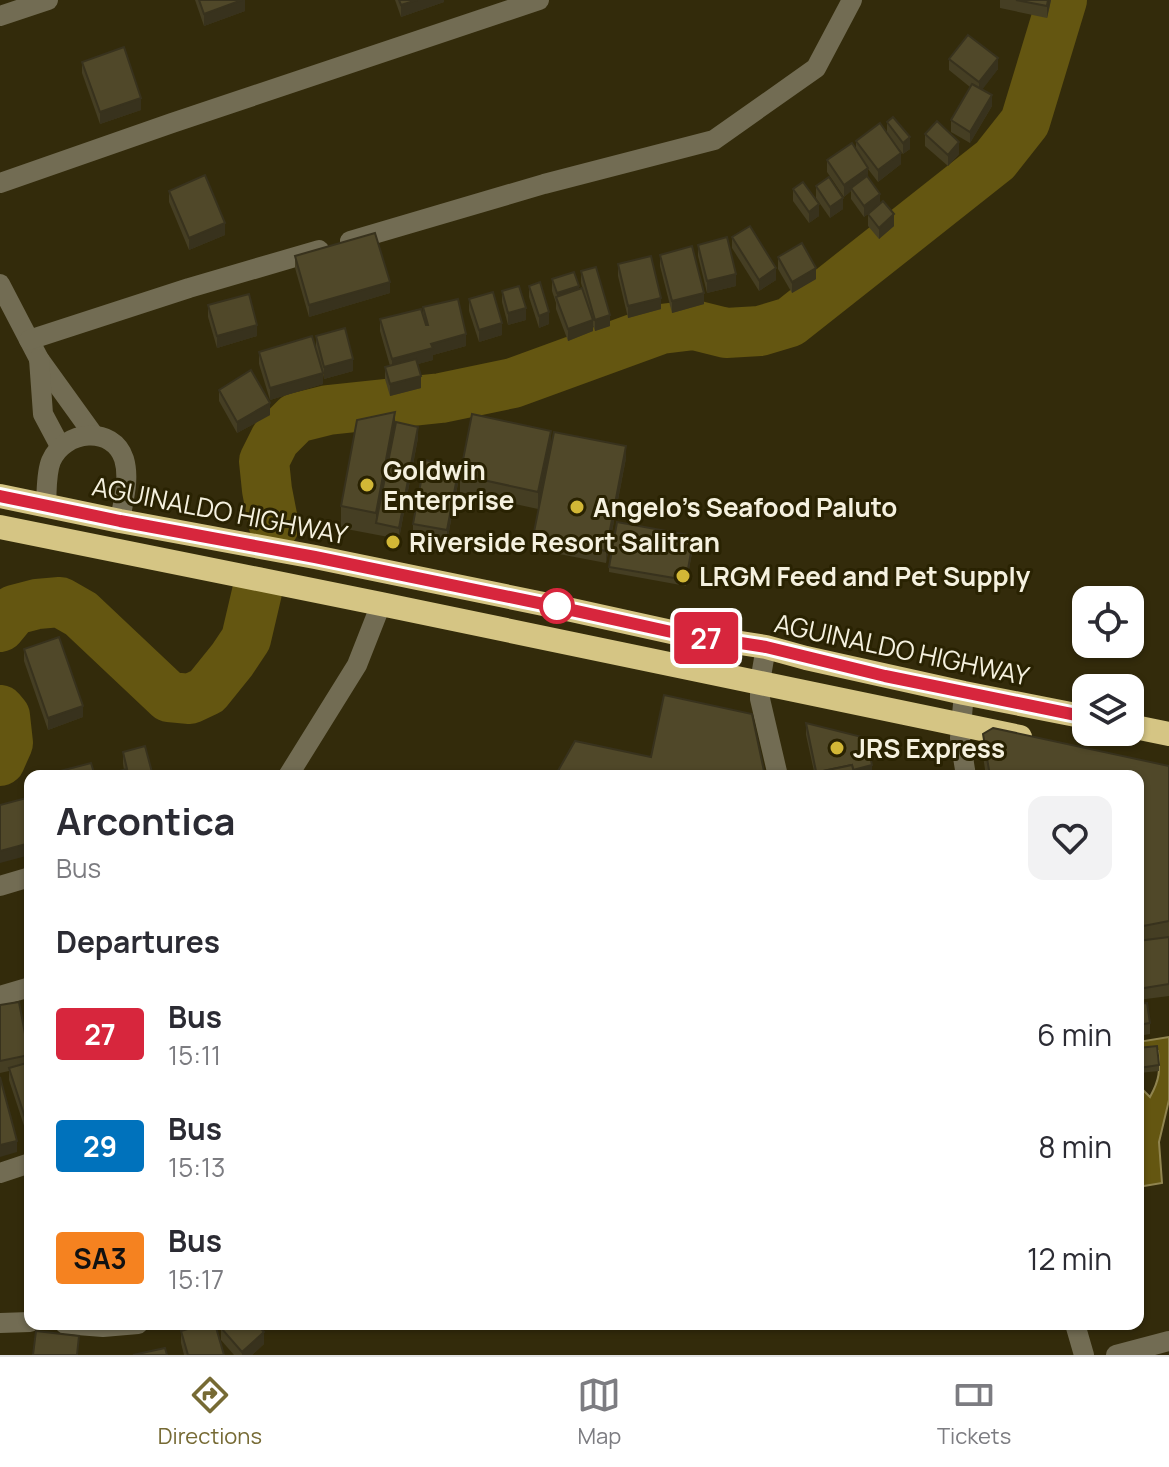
<!DOCTYPE html>
<style>
body{margin:0;font-family:Manrope,sans-serif;background:#f2f2f3;color:#2b2b33;height:100vh;display:flex;flex-direction:column;font-size:30px;white-space:nowrap}
*{box-sizing:border-box;margin:0}
p{font-size:26px;color:#7c7c81}
.icon{flex:none;width:44px;height:44px;fill:none;stroke:currentColor;stroke-width:2;stroke-linecap:round;stroke-linejoin:round}
.map{position:relative;flex:1;overflow:hidden}
.sheet{position:absolute;left:24px;top:770px;width:1120px;height:560px;display:flex;flex-direction:column;background:#fff;border-radius:16px;box-shadow:0 2px 6px #0004}
.sheet>*{flex:none}
.badge{padding:0 16px;border-radius:6px;font-size:28px;line-height:52px}
.controls{position:absolute;left:1072px;top:586px;display:grid;gap:16px}
.controls a{display:grid;place-items:center;width:72px;height:72px;border-radius:16px;background:#fff;box-shadow:0 2px 6px #0004;font-size:40px}
.map>.badge{position:absolute;translate:-50% -50%;box-shadow:0 0 0 4px #fff}
h2{padding:0 32px;font-size:30px;line-height:72px}
.round{display:grid;place-items:center;flex:none;width:84px;height:84px;border-radius:16px;background:#f2f2f3}
.summary{display:flex;align-items:center;justify-content:space-between;height:136px;padding:0 32px}
h1{font-size:38px;font-weight:700;line-height:60px}
ul{padding:0;list-style:none}
li{display:flex;align-items:center;gap:24px;height:112px;padding:0 32px}
li div{flex:1}
li b{display:block;font-size:30px}
li em{font-style:normal}
li .badge{min-width:88px;font-weight:700;text-align:center}
.dock{display:flex;justify-content:space-around;align-items:center;height:112px;border-top:2px solid #e1e1e2;background:#fff;font-size:22px;color:#7c7c81}
.dock a{display:grid;justify-items:center;gap:4px}
.dock .current{color:#766a34}
.map>svg:first-child{display:block}
.water{fill:#645611;stroke:#90844f;stroke-width:2}
.lines{fill:none;stroke-linecap:round;stroke-linejoin:round}
.river{stroke:#645611;stroke-width:50}
.minor{stroke:#726c53;stroke-width:20}
.highway{stroke:#d5c584;stroke-width:24}
.wall{fill:#453e23}
.shaded-wall{fill:#38321d}
.building{fill:#504829;stroke:#38321d;stroke-width:2}
.line-casing{stroke:#fff;stroke-width:18}
.line{stroke:#d7263d;stroke-width:12}
.poi-dot{fill:#d2b736;stroke:#292202;stroke-width:3}
.stop-dot{fill:#fff;stroke:#d7263d;stroke-width:4}
.labels{text-anchor:middle;dominant-baseline:central;stroke-width:6;stroke-linejoin:round;paint-order:stroke}
.poi-label{font-size:26px;font-weight:bold;fill:#f5f1df;stroke:#292202;text-anchor:start}
.street-label{font-size:26px;fill:#f5f1df;stroke:#292202}
</style>
<div class="map">
<svg width="1169" height="1355" viewBox="0 0 1169 1355">
<rect width="100%" height="100%" fill="#332b0b"/>
<path class="water" d="M1169 1037V1100L1159 1142 1162 1183 1138 1187V1076L1141 1088 1150 1097C1160 1079 1160 1071 1158 1051L1138 1053V1042Z"/>
<g class="lines">
<g class="river">
<path d="M274 526 267 490 264 461 275 439 296 418 328 410 441 398 513 383 661 329 694 325 726 333 760 331 790 322 995 160 1025 122 1062 0"/>
<path d="M0 627 14 610 37 604 60 602 81 614 169 697 190 699 207 691 232 660 246 639 257 592"/>
<path d="M0 710 5 716 8 743 0 761"/>
</g>
<g class="minor">
<path d="M0 16 48 0"/>
<path d="M0 183 172 123 539 0"/>
<path d="M350 241 544 184 714 140 816 68 852 0"/>
<path d="M0 284 39 359 93 434"/>
<path d="M29 340 189 288 319 250"/>
<path d="M39 359 43 414 60 446"/>
<path d="M46 504C47 491 46 473 51 461 64 430 113 425 124 459 130 479 123 501 120 521"/>
<path d="M766 647 760 682V699L778 776"/>
<path d="M964 693 960 738 966 776"/>
<path d="M288 776 357 665 381 604"/>
<path d="M0 886 30 877"/>
<path d="M0 996 30 987"/>
<path d="M0 1173 30 1163"/>
<path d="M0 1323 30 1322"/>
<path d="M65 1324 103 1327 138 1324"/>
<path d="M1075 1324 1084 1355"/>
<path d="M1116 1355 1169 1341"/>
</g>
<g class="highway">
<path d="M0 496 120 521 315 557 558 607 676 633 766 647 806 658 964 693 1086 717"/>
<path d="M0 527 381 604 1020 737"/>
<path d="M1130 726 1169 734"/>
</g>
</g>
<g class="wall">
<path d="M195 0H245V11L204 26Z"/>
<path d="M395 0H444V2L401 17Z"/>
<path d="M1000 0H1051L1047 18 1000 8Z"/>
<path d="M949 59 998 69 982 89 992 106 970 143 951 132V120L970 87 949 70Z"/>
<path d="M82 62 141 110 100 124 82 73Z"/>
<path d="M887 122 910 149 903 154 892 140 901 164 878 182 868 169V178L880 204 894 226 879 239 868 226V214L864 217 851 199V191L844 197 827 172V160L856 150V141L887 133Z"/>
<path d="M925 134 959 154 948 166 925 146Z"/>
<path d="M816 186 843 209 830 218 816 198Z"/>
<path d="M793 189 819 216 809 223 793 201Z"/>
<path d="M169 191 225 235 189 250 169 202Z"/>
<path d="M732 237 776 280 759 291 732 248Z"/>
<path d="M698 245 736 286 707 293 698 256Z"/>
<path d="M660 255 704 304 672 313 660 266Z"/>
<path d="M295 256 390 293 309 317 295 268Z"/>
<path d="M778 257 816 279 792 293 778 269Z"/>
<path d="M618 264 661 309 628 318 618 276Z"/>
<path d="M581 271 610 326 595 331 593 326V331L568 341 556 309V303L552 291V279L579 289 585 297 581 283Z"/>
<path d="M529 286 549 324 539 328 529 297Z"/>
<path d="M502 291 526 320 508 325 502 302Z"/>
<path d="M469 299 502 335 479 342 469 311Z"/>
<path d="M208 305 257 336 217 348 208 317Z"/>
<path d="M423 307 466 346 433 355V360L418 364 421 388 390 396 385 379V367L390 366 380 331V319L423 314Z"/>
<path d="M316 336 353 371 324 379 323 373V384L270 400 259 364V352L316 348Z"/>
<path d="M219 390 270 415 237 433 219 401Z"/>
<path d="M395 422 418 438 399 539 341 528V506Z"/>
<path d="M551 448 538 509 460 492V475Z"/>
<path d="M626 458 606 563 533 549V537Z"/>
<path d="M459 478 447 542 413 535V524Z"/>
<path d="M694 542 686 586 609 572V567Z"/>
<path d="M24 649 83 717 48 730 24 661Z"/>
<path d="M806 723 872 776H815L806 735Z"/>
<path d="M983 734 1169 766V996L1138 1000V776H986L983 756Z"/>
<path d="M123 752 153 776 124 770 123 764Z"/>
<path d="M1138 1004 1150 1023V1034L1138 1036Z"/>
<path d="M0 1005 29 1055V1062H30V1144L9 1080V1071L0 1073Z"/>
<path d="M1138 1048 1159 1065V1071L1139 1073Z"/>
<path d="M195 1324H215L224 1355H184L181 1343V1331L195 1327Z"/>
<path d="M221 1328 264 1344 252 1355H234L221 1340Z"/>
</g>
<g class="shaded-wall">
<path d="M242 0H245V11L204 26V14Z"/>
<path d="M417 0H444V2L401 17V5Z"/>
<path d="M1048 0H1051L1047 18V6Z"/>
<path d="M998 58V69L979 94V82Z"/>
<path d="M992 95V106L970 143V132Z"/>
<path d="M141 98V110L100 124V112Z"/>
<path d="M910 137V149L903 154V143Z"/>
<path d="M959 142V154L948 166V155Z"/>
<path d="M901 153V164L878 182V170Z"/>
<path d="M868 168V180L851 188V191L844 197V185Z"/>
<path d="M880 194V206L864 217V206Z"/>
<path d="M843 198V209L830 218V207Z"/>
<path d="M819 204V216L809 223V212Z"/>
<path d="M894 214V226L879 239V228Z"/>
<path d="M225 223V235L189 250V238Z"/>
<path d="M776 268V280L759 291V280Z"/>
<path d="M816 268V279L792 293V282Z"/>
<path d="M736 274V286L707 293V281Z"/>
<path d="M390 282V293L309 317V305Z"/>
<path d="M579 286V298L557 299V293Z"/>
<path d="M704 293V304L672 313V301Z"/>
<path d="M661 298V309L628 318V306Z"/>
<path d="M526 308V320L508 325V313Z"/>
<path d="M549 312V324L539 328V316Z"/>
<path d="M610 315V326L595 331V320Z"/>
<path d="M593 320V331L568 341V329Z"/>
<path d="M502 323V335L479 342V330Z"/>
<path d="M257 325V336L217 348V336Z"/>
<path d="M466 334V346L433 355V360L392 371V359L431 344Z"/>
<path d="M353 359V371L324 379V367Z"/>
<path d="M323 373V384L270 400V388Z"/>
<path d="M421 376V388L390 396V384Z"/>
<path d="M270 403V415L237 433V422Z"/>
<path d="M395 412V434L376 523V535V513Z"/>
<path d="M418 427V438L399 539V528Z"/>
<path d="M551 431V448L538 509V492Z"/>
<path d="M626 446V458L606 563V551Z"/>
<path d="M459 467V478L447 542V530Z"/>
<path d="M83 706V717L48 730V718Z"/>
<path d="M872 765V776H826Z"/>
<path d="M30 843V855L0 863V851Z"/>
<path d="M17 1141V1152L0 1157V1145Z"/>
<path d="M264 1332V1344L252 1355H242V1352Z"/>
</g>
<g class="building">
<path d="M199 0H242L204 14Z"/>
<path d="M399 0H417L401 5Z"/>
<path d="M1016 0H1048L1047 6Z"/>
<path d="M968 35 998 58 979 82 949 59Z"/>
<path d="M124 47 141 98 100 112 82 62Z"/>
<path d="M972 84 992 95 970 132 951 120Z"/>
<path d="M893 117 910 137 903 143 887 122Z"/>
<path d="M937 121 959 142 948 155 925 134Z"/>
<path d="M880 123 901 153 878 170 856 141Z"/>
<path d="M852 143 868 168 844 185 827 160Z"/>
<path d="M205 175 225 223 189 238 169 191Z"/>
<path d="M867 176 880 194 864 206 851 188Z"/>
<path d="M829 177 843 198 830 207 816 186Z"/>
<path d="M803 182 819 204 809 212 793 189Z"/>
<path d="M883 201 894 214 879 228 868 214Z"/>
<path d="M750 226 776 268 759 280 732 237Z"/>
<path d="M375 233 390 282 309 305 295 256Z"/>
<path d="M727 237 736 274 707 281 698 245Z"/>
<path d="M802 243 816 268 792 282 778 257Z"/>
<path d="M692 246 704 293 672 301 660 255Z"/>
<path d="M651 256 661 298 628 306 618 264Z"/>
<path d="M596 267 610 315 595 320 581 271Z"/>
<path d="M574 272 579 286 557 293 552 279Z"/>
<path d="M540 282 549 312 539 316 529 286Z"/>
<path d="M519 286 526 308 508 313 502 291Z"/>
<path d="M582 288 593 320 568 329 556 297Z"/>
<path d="M493 292 502 323 479 330 469 299Z"/>
<path d="M249 294 257 325 217 336 208 305Z"/>
<path d="M458 299 466 334 431 344 433 348 392 359 380 319 421 309 426 325H428L423 307Z"/>
<path d="M345 328 353 359 324 367 316 336Z"/>
<path d="M312 336 323 373 270 388 259 352Z"/>
<path d="M416 359 421 376 390 384 385 367Z"/>
<path d="M251 370 270 403 237 422 219 390Z"/>
<path d="M395 412 376 513 341 506 357 420Z"/>
<path d="M472 414 551 431 538 492 460 475Z"/>
<path d="M396 422 418 427 399 528 376 523Z"/>
<path d="M554 432 626 446 606 551 533 537Z"/>
<path d="M425 460 459 467 447 530 413 524Z"/>
<path d="M617 522 694 536 686 580 609 567Z"/>
<path d="M59 637 83 706 48 718 24 649Z"/>
<path d="M664 695 752 714 765 776H555L575 741 651 757Z"/>
<path d="M806 723 866 738 872 765 853 770 852 765 818 772 817 776Z"/>
<path d="M993 728 1169 766V921L1138 927V776H990L983 734Z"/>
<path d="M145 746 153 776H101L127 769 123 752Z"/>
<path d="M91 763 95 776H41Z"/>
<path d="M852 765 855 776H818V772Z"/>
<path d="M30 797V843L0 851V805Z"/>
<path d="M1169 937V984L1138 989V941Z"/>
<path d="M19 1002 29 1055 0 1061V1005Z"/>
<path d="M1147 1003 1150 1023 1138 1025V1004Z"/>
<path d="M1157 1046 1159 1065 1139 1068 1138 1048Z"/>
<path d="M30 1062V1133L9 1068Z"/>
<path d="M0 1077 17 1141 0 1145Z"/>
<path d="M197 1324H215L224 1355H188L181 1331 198 1326Z"/>
<path d="M226 1324H257L264 1332 242 1352 221 1328Z"/>
<path d="M36 1331 79 1336 77 1355H33Z"/>
<path d="M165 1348 167 1355H133Z"/>
</g>
<g class="lines">
<defs>
<path id="line" d="M0 496 120 521 315 557 558 607 676 633 766 647 885 676 1086 717"/>
</defs>
<use href="#line" class="line-casing"/>
<use href="#line" class="line"/>
</g>
<g class="poi-dot">
<circle cx="367" cy="485" r="8"/>
<circle cx="577" cy="507" r="8"/>
<circle cx="393" cy="542" r="8"/>
<circle cx="683" cy="576" r="8"/>
<circle cx="837" cy="748" r="8"/>
</g>
<circle class="stop-dot" cx="557" cy="606" r="16"/>
<g class="labels">
<g class="poi-label">
<text x="383" y="470">Goldwin<tspan x="383" dy="30">Enterprise</tspan></text>
<text x="593" y="507">Angelo's Seafood Paluto</text>
<text x="409" y="542">Riverside Resort Salitran</text>
<text x="699" y="576">LRGM Feed and Pet Supply</text>
<text x="853" y="748">JRS Express</text>
</g>
<g class="street-label">
<text transform="translate(220 510) rotate(11)">AGUINALDO HIGHWAY</text>
<text transform="translate(902 649) rotate(12)">AGUINALDO HIGHWAY</text>
</g>
</g>
</svg>
<div class="controls">
<a><svg class="icon" aria-label="locate" viewBox="0 0 24 24"><circle cx="12" cy="12" r="6"/><path d="M12 2v4M12 18v4M2 12h4M18 12h4"/></svg></a>
<a><svg class="icon" aria-label="layers" viewBox="0 0 24 24"><path d="M12 4l9 5-9 5-9-5zM3 14l9 5 9-5"/></svg></a>
</div>
<b class="badge" style="left:706px;top:638px;background:#d7263d;color:#fff">27</b>
<section class="sheet">
<div class="summary"><div><h1>Arcontica</h1><p>Bus</p></div><a class="round"><svg class="icon" aria-label="heart" viewBox="0 0 24 24"><path d="M12 20l-8-8c-3-5 5-10 8-4 3-6 11-1 8 4z"/></svg></a></div>
<h2>Departures</h2>
<ul>
<li><span class="badge" style="background:#d7263d;color:#fff">27</span><div><b>Bus</b><p>15:11</p></div><em>6 min</em></li>
<li><span class="badge" style="background:#0072bc;color:#fff">29</span><div><b>Bus</b><p>15:13</p></div><em>8 min</em></li>
<li><span class="badge" style="background:#f58220;color:#111">SA3</span><div><b>Bus</b><p>15:17</p></div><em>12 min</em></li>
</ul>
</section>
</div>
<nav class="dock">
<a class="current"><svg class="icon" aria-label="directions" viewBox="0 0 24 24"><path d="M12 3l9 9-9 9-9-9zM9 14v-3h6M13 9l2 2-2 2"/></svg>Directions</a>
<a><svg class="icon" aria-label="map" viewBox="0 0 24 24"><path d="M3 6l6-2 6 2 6-2v14l-6 2-6-2-6 2zM9 4v14M15 6v14"/></svg>Map</a>
<a><svg class="icon" aria-label="tickets" viewBox="0 0 24 24"><path d="M3 7h18v10H3zM15 7v10"/></svg>Tickets</a>
</nav>
